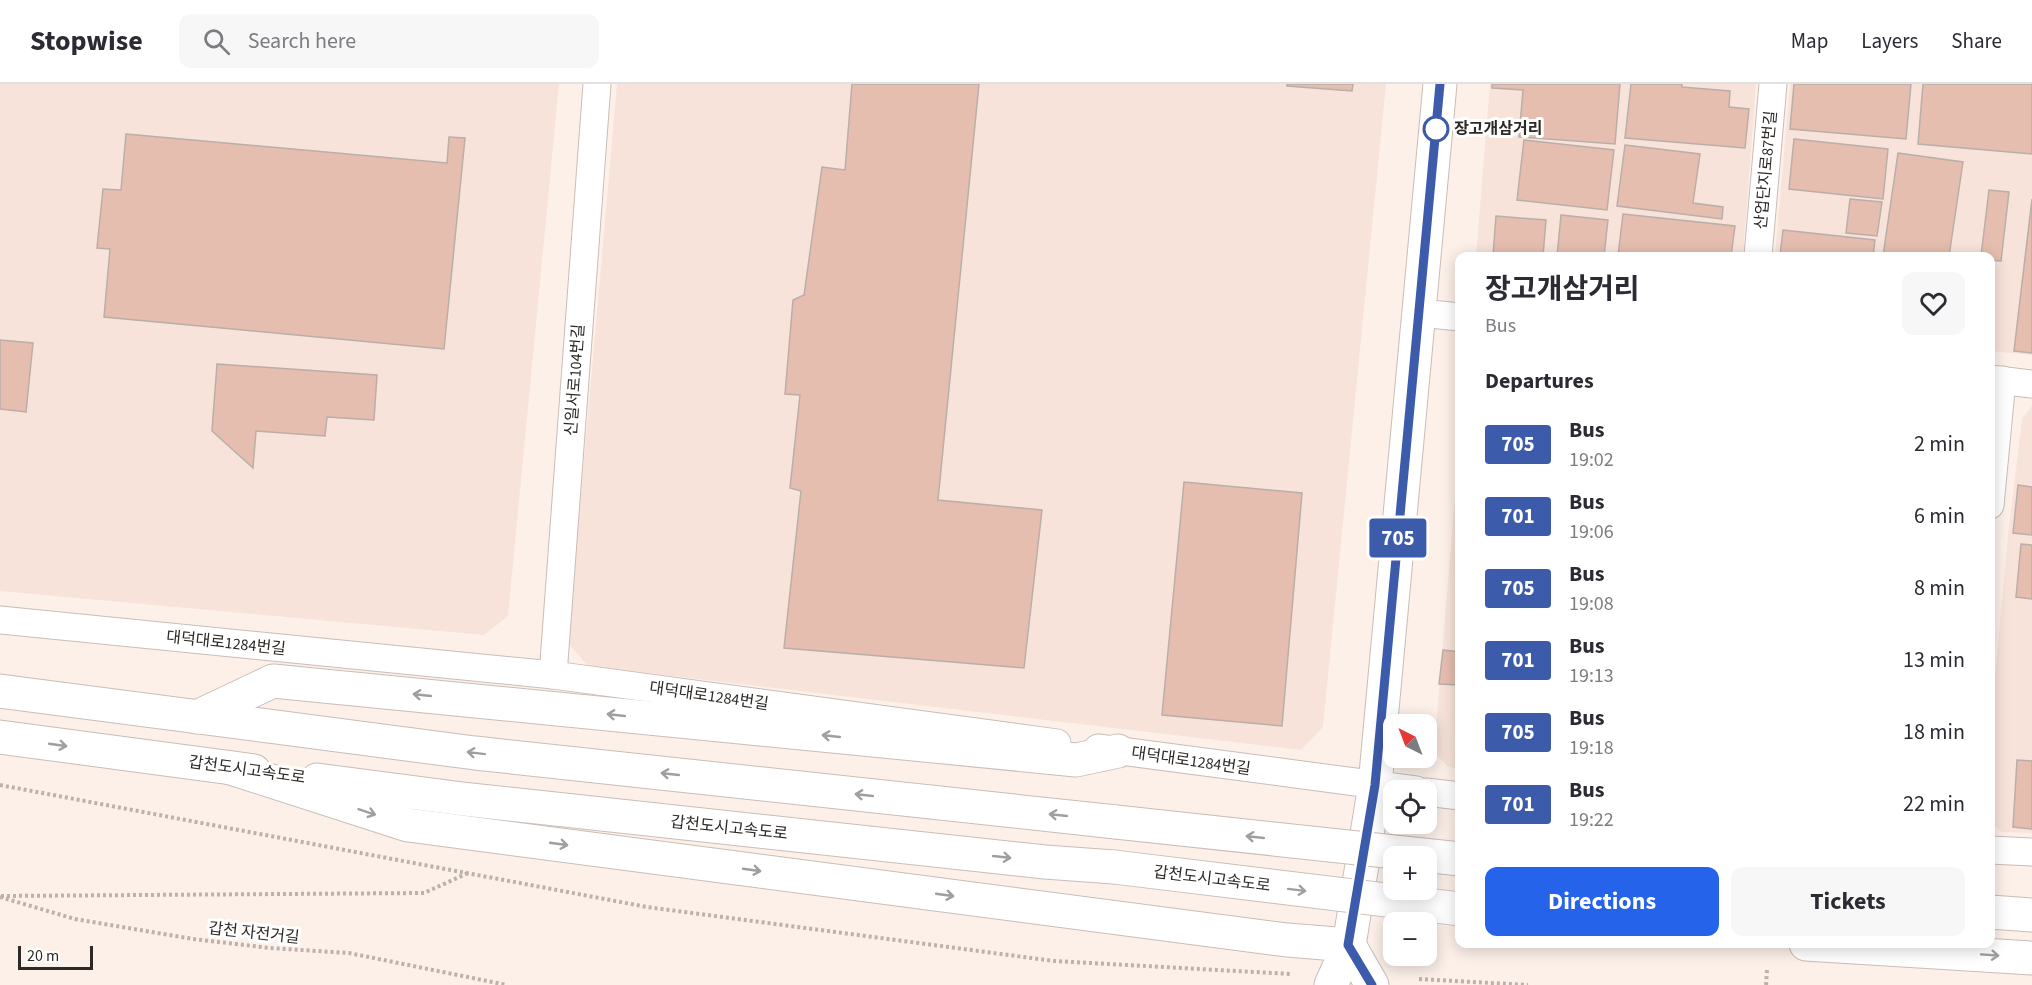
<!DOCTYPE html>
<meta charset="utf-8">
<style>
body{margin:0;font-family:"Source Sans 3","Noto Sans KR",sans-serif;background:#f7f7f7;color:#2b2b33;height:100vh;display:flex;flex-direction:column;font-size:22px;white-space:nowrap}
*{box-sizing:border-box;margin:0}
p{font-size:20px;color:#7c7c81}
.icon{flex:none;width:33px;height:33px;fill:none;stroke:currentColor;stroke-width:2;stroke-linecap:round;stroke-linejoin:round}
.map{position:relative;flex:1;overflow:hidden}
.details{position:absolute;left:1455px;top:168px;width:540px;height:696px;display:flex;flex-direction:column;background:#fff;border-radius:12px;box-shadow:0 3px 15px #0003}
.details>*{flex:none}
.badge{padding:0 12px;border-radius:4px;font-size:21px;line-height:39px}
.needle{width:39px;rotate:318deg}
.buttons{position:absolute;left:1383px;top:630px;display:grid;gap:12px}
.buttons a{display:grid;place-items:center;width:54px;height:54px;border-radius:12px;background:#fff;box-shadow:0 3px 15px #0003;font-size:30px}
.scale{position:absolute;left:18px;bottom:15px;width:75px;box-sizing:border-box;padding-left:6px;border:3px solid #2d2926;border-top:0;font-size:16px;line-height:21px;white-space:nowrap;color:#2d2926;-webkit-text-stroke:4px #fff;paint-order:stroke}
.map>.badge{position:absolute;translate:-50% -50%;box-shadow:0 0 0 3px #fff}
h2{padding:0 30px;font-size:22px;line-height:54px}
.round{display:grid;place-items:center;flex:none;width:63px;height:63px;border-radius:12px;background:#f7f7f7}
.overview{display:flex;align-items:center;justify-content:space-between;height:102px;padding:0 30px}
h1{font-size:28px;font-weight:700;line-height:45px}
.action{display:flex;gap:12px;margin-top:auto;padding:12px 30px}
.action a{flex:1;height:69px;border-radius:12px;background:#2563eb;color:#fff;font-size:24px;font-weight:700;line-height:69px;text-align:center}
.action a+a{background:#f7f7f7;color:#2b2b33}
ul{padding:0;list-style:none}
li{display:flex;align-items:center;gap:18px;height:72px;padding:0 30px}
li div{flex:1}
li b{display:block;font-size:22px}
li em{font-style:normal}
li .badge{min-width:66px;font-weight:700;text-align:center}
header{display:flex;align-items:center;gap:36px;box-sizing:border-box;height:84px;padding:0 30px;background:#fff;border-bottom:2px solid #e1e1e2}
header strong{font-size:28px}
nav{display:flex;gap:33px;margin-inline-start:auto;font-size:21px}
.search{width:420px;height:54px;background:#f7f7f7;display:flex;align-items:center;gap:15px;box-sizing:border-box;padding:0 21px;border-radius:12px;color:#7c7c81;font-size:22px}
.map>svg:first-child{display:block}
.built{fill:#f7e3d9}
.building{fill:#e5beaf;stroke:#baaea9;stroke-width:1.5}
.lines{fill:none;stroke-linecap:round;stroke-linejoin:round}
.street-casing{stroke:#c9bdb7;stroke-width:29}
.secondary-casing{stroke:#c9bdb7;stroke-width:35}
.highway-casing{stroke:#c9bdb7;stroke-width:35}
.path{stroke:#bcb2ad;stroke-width:4;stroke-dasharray:3 3;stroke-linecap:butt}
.street{stroke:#fff;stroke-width:27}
.secondary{stroke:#fff;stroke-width:33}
.highway{stroke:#fff;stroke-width:33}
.highway-bridge-casing{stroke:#c9bdb7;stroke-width:35;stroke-linecap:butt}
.highway-bridge{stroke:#fff;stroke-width:33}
.oneway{stroke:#a09f9d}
.line-casing{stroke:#fff;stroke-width:14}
.line{stroke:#3d5bab;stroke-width:9}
.stop-dot{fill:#fff;stroke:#3d5bab;stroke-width:3}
.labels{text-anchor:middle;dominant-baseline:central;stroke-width:6;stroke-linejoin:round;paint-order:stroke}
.stop-label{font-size:16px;font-weight:bold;fill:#2d2926;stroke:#fff;text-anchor:start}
.street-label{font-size:16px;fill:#2d2926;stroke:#fff}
</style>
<header>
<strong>Stopwise</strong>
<div class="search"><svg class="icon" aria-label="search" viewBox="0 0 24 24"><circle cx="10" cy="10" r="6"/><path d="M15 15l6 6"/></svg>Search here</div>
<nav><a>Map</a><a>Layers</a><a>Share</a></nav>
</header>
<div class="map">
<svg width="2032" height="901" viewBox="0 0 2032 901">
<rect width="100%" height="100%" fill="#fcf0e9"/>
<g class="built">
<path d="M0 0H559L508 532 484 551 0 507Z"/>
<path d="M617 0H1386L1323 643 1301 666 588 582 568 559Z"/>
<path d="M1490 0H1756L1743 172H1476Z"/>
<path d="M1790 0H2032V271L1991 267 1990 172H1775Z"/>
<path d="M2032 322V749L2002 748 1991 739V638L2008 451 2022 335Z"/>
<path d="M1459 363V685L1448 683 1434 668Z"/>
</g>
<g class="building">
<path d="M852 0H979L938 416 1042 426 1024 584 784 564 801 407 790 404 800 311 785 310 793 216 804 211 822 83 845 86Z"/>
<path d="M1287 0H1353L1352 7 1287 2Z"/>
<path d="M1492 0H1620L1615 60 1519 53 1523 6 1492 4Z"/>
<path d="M1631 0H1682V3L1730 7 1729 23 1749 25 1745 64 1625 54Z"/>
<path d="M1794 0H1911L1906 55 1790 45Z"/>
<path d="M1923 0H2032V70L1918 60Z"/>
<path d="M126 50 447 79 449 53 465 54 444 265 104 233 110 165 97 164 103 105 121 106Z"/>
<path d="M1794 55 1888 65 1883 115 1789 105Z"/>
<path d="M1524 56 1614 66 1607 126 1517 116Z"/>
<path d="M1625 61 1700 70 1693 119 1723 123 1722 135 1617 122Z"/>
<path d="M1898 69 1963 78 1949 172H1883Z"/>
<path d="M1989 106 2009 108 2001 177 1990 176V172H1981Z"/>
<path d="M1850 115 1882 118 1877 152 1846 149Z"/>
<path d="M2032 115V269L2014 267Z"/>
<path d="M1623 130 1735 142 1731 172H1618Z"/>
<path d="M1561 131 1608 136 1604 172H1557Z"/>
<path d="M1496 132 1546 136 1543 172H1493Z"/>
<path d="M1783 146 1875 156 1873 172H1780Z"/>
<path d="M0 256 33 259 26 328 0 325Z"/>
<path d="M217 280 377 291 374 336 327 333 325 352 256 347 253 384 212 347Z"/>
<path d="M1184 398 1302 409 1282 642 1162 631Z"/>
<path d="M2018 401 2032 403V451L2013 449Z"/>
<path d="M2021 460 2032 461V515L2016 513Z"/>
<path d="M1443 566 1460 568V601L1439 600Z"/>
<path d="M2017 676 2032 677V745L2013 743Z"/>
</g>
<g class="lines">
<defs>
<g id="street">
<path d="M1758 172 1773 0"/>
<path d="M1420 229 1460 233"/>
<path d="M1990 295 2032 300"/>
<path d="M1990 421 2002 296"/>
<path d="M0 536 553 591 1057 659"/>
<path d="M553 591 597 0"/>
<path d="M1098 664 1416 706"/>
<path d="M1426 708 1460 712"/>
<path d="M1990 766 2032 768"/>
</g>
<g id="secondary">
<path d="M1349 861 1372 901"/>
<path d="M1331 901 1349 861 1375 701 1440 0"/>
</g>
<g id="highway">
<path d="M0 607 475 669 1116 738"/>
<path d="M197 633 273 597 1076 676 1118 667"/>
<path d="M0 653 254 687"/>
<path d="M231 684 408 741 1287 856 1349 861"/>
<path d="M317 696 463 715 1045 778 1114 783"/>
<path d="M1990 828 2032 831"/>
<path d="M1806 860 2032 874"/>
</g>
</defs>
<use href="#street" class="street-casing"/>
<use href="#secondary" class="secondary-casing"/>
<use href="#highway" class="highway-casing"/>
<g class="path">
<path d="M0 701 647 823 1054 877 1291 890"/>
<path d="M1 812 424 809 468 789"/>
<path d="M0 813 75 835 193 855 270 864 349 869 507 901"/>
<path d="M1419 895 1528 901"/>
<path d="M1766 901 1767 886"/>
</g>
<use href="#street" class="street"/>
<use href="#secondary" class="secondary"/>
<use href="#highway" class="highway"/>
<defs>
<g id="highway-bridge">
<path d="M1116 738 1460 775"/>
<path d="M1114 783 1460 825"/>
</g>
</defs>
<use href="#highway-bridge" class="highway-bridge-casing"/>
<use href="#highway-bridge" class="highway-bridge"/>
</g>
<defs><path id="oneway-shaft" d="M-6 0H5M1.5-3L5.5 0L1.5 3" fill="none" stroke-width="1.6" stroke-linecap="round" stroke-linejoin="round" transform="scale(1.5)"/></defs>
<g class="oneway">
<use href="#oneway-shaft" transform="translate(422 611) rotate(-174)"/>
<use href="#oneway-shaft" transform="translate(616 631) rotate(-174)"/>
<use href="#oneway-shaft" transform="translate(831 652) rotate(-174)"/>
<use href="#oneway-shaft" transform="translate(58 661) rotate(8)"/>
<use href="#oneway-shaft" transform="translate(476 669) rotate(-173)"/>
<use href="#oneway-shaft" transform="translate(670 690) rotate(-174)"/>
<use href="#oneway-shaft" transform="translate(864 711) rotate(-174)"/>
<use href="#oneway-shaft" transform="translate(367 728) rotate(18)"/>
<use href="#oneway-shaft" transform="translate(1058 731) rotate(-174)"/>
<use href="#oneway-shaft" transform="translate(1255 753) rotate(-174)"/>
<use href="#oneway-shaft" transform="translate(559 760) rotate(8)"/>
<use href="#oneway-shaft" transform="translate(1002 773) rotate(6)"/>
<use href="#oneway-shaft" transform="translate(752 786) rotate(8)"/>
<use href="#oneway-shaft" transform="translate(1297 806) rotate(7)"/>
<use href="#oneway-shaft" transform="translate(945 811) rotate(8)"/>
<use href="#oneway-shaft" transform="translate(1990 871) rotate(4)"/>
</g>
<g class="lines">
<defs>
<path id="line" d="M1372 901 1348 861 1375 701 1440 0"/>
</defs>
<use href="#line" class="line-casing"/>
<use href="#line" class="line"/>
</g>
<circle class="stop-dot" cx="1436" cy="45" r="12"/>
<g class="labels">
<g class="stop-label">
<text x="1454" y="45">장고개삼거리</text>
</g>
<g class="street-label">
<text transform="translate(1766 86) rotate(-85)">산업단지로87번길</text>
<text transform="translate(575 296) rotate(-86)">신일서로104번길</text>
<text transform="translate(226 559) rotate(6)">대덕대로1284번길</text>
<text transform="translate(709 612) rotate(8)">대덕대로1284번길</text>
<text transform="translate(1191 677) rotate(8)">대덕대로1284번길</text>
<text transform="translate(247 686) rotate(8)">갑천도시고속도로</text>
<text transform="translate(729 744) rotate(6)">갑천도시고속도로</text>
<text transform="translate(1212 795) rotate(7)">갑천도시고속도로</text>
<text transform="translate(254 849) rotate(6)">갑천 자전거길</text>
</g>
</g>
</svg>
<div class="buttons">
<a><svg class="needle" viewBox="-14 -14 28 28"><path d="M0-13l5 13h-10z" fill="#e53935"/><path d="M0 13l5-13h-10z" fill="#7c7c81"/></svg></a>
<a><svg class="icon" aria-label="locate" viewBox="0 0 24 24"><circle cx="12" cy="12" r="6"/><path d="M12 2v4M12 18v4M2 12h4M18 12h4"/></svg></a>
<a>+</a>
<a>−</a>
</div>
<div class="scale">20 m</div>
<b class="badge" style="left:1398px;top:454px;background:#3d5bab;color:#fff">705</b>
<section class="details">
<div class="overview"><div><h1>장고개삼거리</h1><p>Bus</p></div><a class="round"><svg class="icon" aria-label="heart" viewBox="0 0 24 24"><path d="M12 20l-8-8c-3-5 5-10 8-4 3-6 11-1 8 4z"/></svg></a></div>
<h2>Departures</h2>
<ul>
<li><span class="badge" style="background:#3d5bab;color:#fff">705</span><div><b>Bus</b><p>19:02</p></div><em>2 min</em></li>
<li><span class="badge" style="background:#3d5bab;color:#fff">701</span><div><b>Bus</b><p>19:06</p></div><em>6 min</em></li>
<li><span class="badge" style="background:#3d5bab;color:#fff">705</span><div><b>Bus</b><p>19:08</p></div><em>8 min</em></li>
<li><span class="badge" style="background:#3d5bab;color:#fff">701</span><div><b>Bus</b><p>19:13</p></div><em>13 min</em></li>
<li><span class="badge" style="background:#3d5bab;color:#fff">705</span><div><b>Bus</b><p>19:18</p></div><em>18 min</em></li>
<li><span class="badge" style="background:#3d5bab;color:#fff">701</span><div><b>Bus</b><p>19:22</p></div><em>22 min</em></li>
</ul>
<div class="action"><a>Directions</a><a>Tickets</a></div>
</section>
</div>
